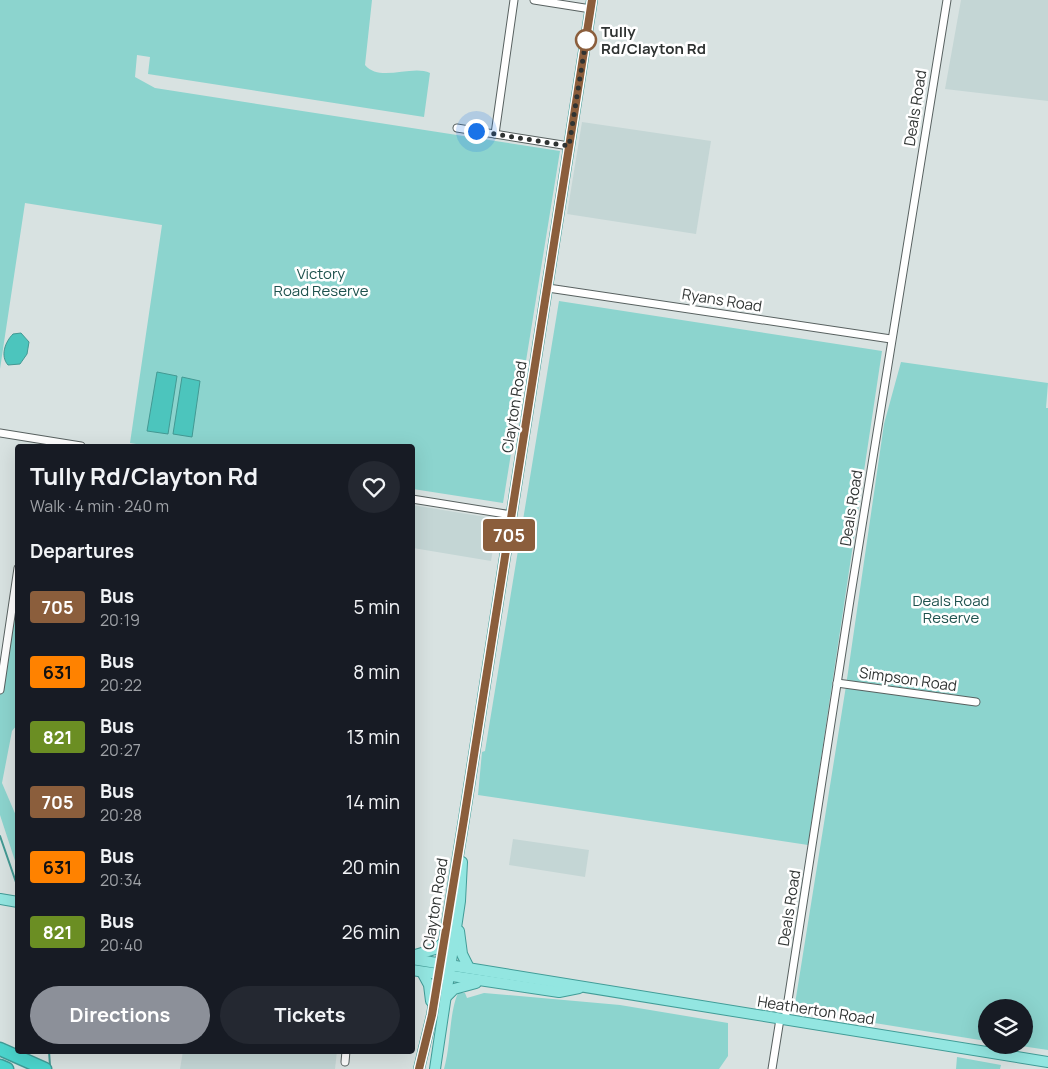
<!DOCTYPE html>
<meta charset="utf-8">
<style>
body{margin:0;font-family:Manrope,sans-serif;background:#242831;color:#f1f3f6;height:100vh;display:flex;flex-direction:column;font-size:19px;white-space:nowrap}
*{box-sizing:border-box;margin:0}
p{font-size:16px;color:#9ea1a6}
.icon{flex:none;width:28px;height:28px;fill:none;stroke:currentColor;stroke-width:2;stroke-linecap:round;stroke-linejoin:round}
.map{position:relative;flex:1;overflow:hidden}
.sheet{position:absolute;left:15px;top:444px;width:400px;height:610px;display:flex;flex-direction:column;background:#171b24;border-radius:5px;box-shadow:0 5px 20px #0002}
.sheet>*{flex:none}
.badge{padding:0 10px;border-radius:4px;font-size:18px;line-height:32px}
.buttons{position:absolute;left:978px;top:999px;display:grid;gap:10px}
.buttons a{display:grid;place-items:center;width:55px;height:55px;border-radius:50%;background:#171b24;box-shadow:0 5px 20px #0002;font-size:25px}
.you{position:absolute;width:25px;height:25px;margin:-12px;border:4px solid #fff;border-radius:50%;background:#1a73e8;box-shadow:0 0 0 8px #1a73e833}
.map>.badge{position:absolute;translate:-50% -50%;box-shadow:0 0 0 2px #fff}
h2{padding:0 15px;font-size:19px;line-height:45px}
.round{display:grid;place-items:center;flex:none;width:52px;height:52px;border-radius:26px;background:#242831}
.headline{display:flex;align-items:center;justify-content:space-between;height:85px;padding:0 15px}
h1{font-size:24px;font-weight:700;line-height:38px}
.primary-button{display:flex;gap:10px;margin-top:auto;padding:10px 15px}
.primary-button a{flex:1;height:58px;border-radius:30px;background:#8c9099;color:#fff;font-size:20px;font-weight:700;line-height:58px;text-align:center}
.primary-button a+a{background:#242831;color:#f1f3f6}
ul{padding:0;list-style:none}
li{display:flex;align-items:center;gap:15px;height:65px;padding:0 15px}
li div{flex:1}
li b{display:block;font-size:19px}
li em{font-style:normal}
li .badge{min-width:55px;font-weight:700;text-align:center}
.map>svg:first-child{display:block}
.built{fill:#c4d6d5}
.green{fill:#8cd4ce}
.water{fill:#4cc5bd;stroke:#439993}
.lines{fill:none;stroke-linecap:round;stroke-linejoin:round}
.stream{stroke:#439993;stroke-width:2}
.street-casing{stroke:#586160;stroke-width:9}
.primary-casing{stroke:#419c97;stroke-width:12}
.highway-casing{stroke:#419c97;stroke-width:15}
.street{stroke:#fff;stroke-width:7}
.primary{stroke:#93e6e1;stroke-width:10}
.highway{stroke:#4bd5cd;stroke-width:12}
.line-casing{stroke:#fff;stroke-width:11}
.line{stroke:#8b5e3c;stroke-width:8}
.walk{stroke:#2f3332;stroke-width:5;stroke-dasharray:0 9}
.stop-dot{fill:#fff;stroke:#8b5e3c;stroke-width:2.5}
.labels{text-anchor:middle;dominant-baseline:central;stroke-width:5;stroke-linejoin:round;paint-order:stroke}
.stop-label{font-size:15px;font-weight:bold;fill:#2f3332;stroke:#fff;text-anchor:start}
.street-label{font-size:15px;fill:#2f3332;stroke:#fff}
.park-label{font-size:15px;fill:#1e524e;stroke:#fff}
</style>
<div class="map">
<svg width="1048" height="1069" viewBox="0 0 1048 1069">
<rect width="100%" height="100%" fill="#d8e2e1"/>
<g class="built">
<path d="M961 0H1048V101L945 89Z"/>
<path d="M582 122 711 141 696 234 567 214Z"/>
<path d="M412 505 498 519 491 561 413 548Z"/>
<path d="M513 839 589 850 585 877 509 865Z"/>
<path d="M183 1051H337L335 1069H180Z"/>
</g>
<g class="green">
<path d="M0 0H372L365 65C380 83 412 64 430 73L424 117 148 74 150 57 137 55 135 77 155 88 560 151 503 503 413 489 412 446H149L130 443 162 225 25 203 0 369Z"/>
<path d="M559 301 882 351 808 845 478 795 482 752 485 751Z"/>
<path d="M901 362 1048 383 1046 408H1048V1050L1015 1045H1024V1008H986V1041L794 1010 846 686 884 424Z"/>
<path d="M17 584V725L12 731 2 783 17 818V867L0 815V684Z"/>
<path d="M458 993H465L467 998 484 993 620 1005 728 1023V1056L719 1069H444C451 1045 449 1013 458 993Z"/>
<path d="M957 1057 1001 1065 1000 1069H956Z"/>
</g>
<g class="water">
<path d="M21 333 29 342 27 354 20 364 8 365C0 356 5 342 13 334Z"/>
<path d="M157 372 177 376 168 434 147 431Z"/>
<path d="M182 377 200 381 192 437 173 434Z"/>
</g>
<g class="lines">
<g class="stream">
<path d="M0 836 18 888"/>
<path d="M49 1051 50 1066"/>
</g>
<defs>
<g id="street">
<path d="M534 0 591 9"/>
<path d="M457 128 569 146"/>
<path d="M495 134 514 0"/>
<path d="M548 288 891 339"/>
<path d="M0 433 81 446"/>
<path d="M412 499 512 515"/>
<path d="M837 683 976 702"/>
<path d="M0 690 18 568"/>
<path d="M785 1020 850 600 947 0"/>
<path d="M345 1062 346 1051"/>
<path d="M772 1069 780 1019"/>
</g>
<g id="primary">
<path d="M0 899 18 902"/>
<path d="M459 931 462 954 469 968"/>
<path d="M412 956 435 949 443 943"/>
<path d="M412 959 1048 1062"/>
<path d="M412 970 559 992 579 988"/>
<path d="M422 972 429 985 431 1001"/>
<path d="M447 996 454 989 476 983"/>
<path d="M419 1069 432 1015 464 819 592 0"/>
<path d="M435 1069 460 901 462 862"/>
</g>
<g id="highway">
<path d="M0 1049 45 1069"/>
<path d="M0 1066 7 1069"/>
</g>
</defs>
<use href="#street" class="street-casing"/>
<use href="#primary" class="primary-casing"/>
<use href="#highway" class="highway-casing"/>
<use href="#street" class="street"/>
<use href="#primary" class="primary"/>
<use href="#highway" class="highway"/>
</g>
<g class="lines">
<defs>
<path id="line" d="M419 1069 432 1015 464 819 592 0"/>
</defs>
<use href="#line" class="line-casing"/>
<use href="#line" class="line"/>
<path class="walk" d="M476 131 569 146 586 40"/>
</g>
<circle class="stop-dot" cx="586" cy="40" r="10"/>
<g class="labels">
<g class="stop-label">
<text x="601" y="31">Tully<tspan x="601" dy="17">Rd/Clayton Rd</tspan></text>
</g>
<g class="street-label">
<text transform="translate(915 108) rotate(-81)">Deals Road</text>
<text transform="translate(722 300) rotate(9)">Ryans Road</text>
<text transform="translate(514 407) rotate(-81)">Clayton Road</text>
<text transform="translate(851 508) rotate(-81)">Deals Road</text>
<text transform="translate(908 679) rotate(8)">Simpson Road</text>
<text transform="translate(435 904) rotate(-81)">Clayton Road</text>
<text transform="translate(789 908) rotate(-81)">Deals Road</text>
<text transform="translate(816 1010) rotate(9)">Heatherton Road</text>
</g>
<g class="park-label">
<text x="321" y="273">Victory<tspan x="321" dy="17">Road Reserve</tspan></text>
<text x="951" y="600">Deals Road<tspan x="951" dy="17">Reserve</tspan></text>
</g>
</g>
</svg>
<div class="buttons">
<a><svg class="icon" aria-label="layers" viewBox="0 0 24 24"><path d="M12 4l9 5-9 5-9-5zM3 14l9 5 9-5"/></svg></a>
</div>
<div class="you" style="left:476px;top:131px"></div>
<b class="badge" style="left:509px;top:535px;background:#8b5e3c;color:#fff">705</b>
<section class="sheet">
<div class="headline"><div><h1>Tully Rd/Clayton Rd</h1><p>Walk · 4 min · 240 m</p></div><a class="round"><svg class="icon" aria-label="heart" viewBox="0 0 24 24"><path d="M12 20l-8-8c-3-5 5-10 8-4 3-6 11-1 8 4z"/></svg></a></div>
<h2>Departures</h2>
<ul>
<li><span class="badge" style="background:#8b5e3c;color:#fff">705</span><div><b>Bus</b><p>20:19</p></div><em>5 min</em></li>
<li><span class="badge" style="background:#ff8200;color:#111">631</span><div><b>Bus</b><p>20:22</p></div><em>8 min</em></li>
<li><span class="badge" style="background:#6b8e23;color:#fff">821</span><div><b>Bus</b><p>20:27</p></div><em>13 min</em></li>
<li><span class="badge" style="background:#8b5e3c;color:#fff">705</span><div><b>Bus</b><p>20:28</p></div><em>14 min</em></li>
<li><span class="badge" style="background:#ff8200;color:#111">631</span><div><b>Bus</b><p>20:34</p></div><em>20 min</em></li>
<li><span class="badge" style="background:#6b8e23;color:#fff">821</span><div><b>Bus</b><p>20:40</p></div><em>26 min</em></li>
</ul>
<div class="primary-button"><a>Directions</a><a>Tickets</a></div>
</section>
</div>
